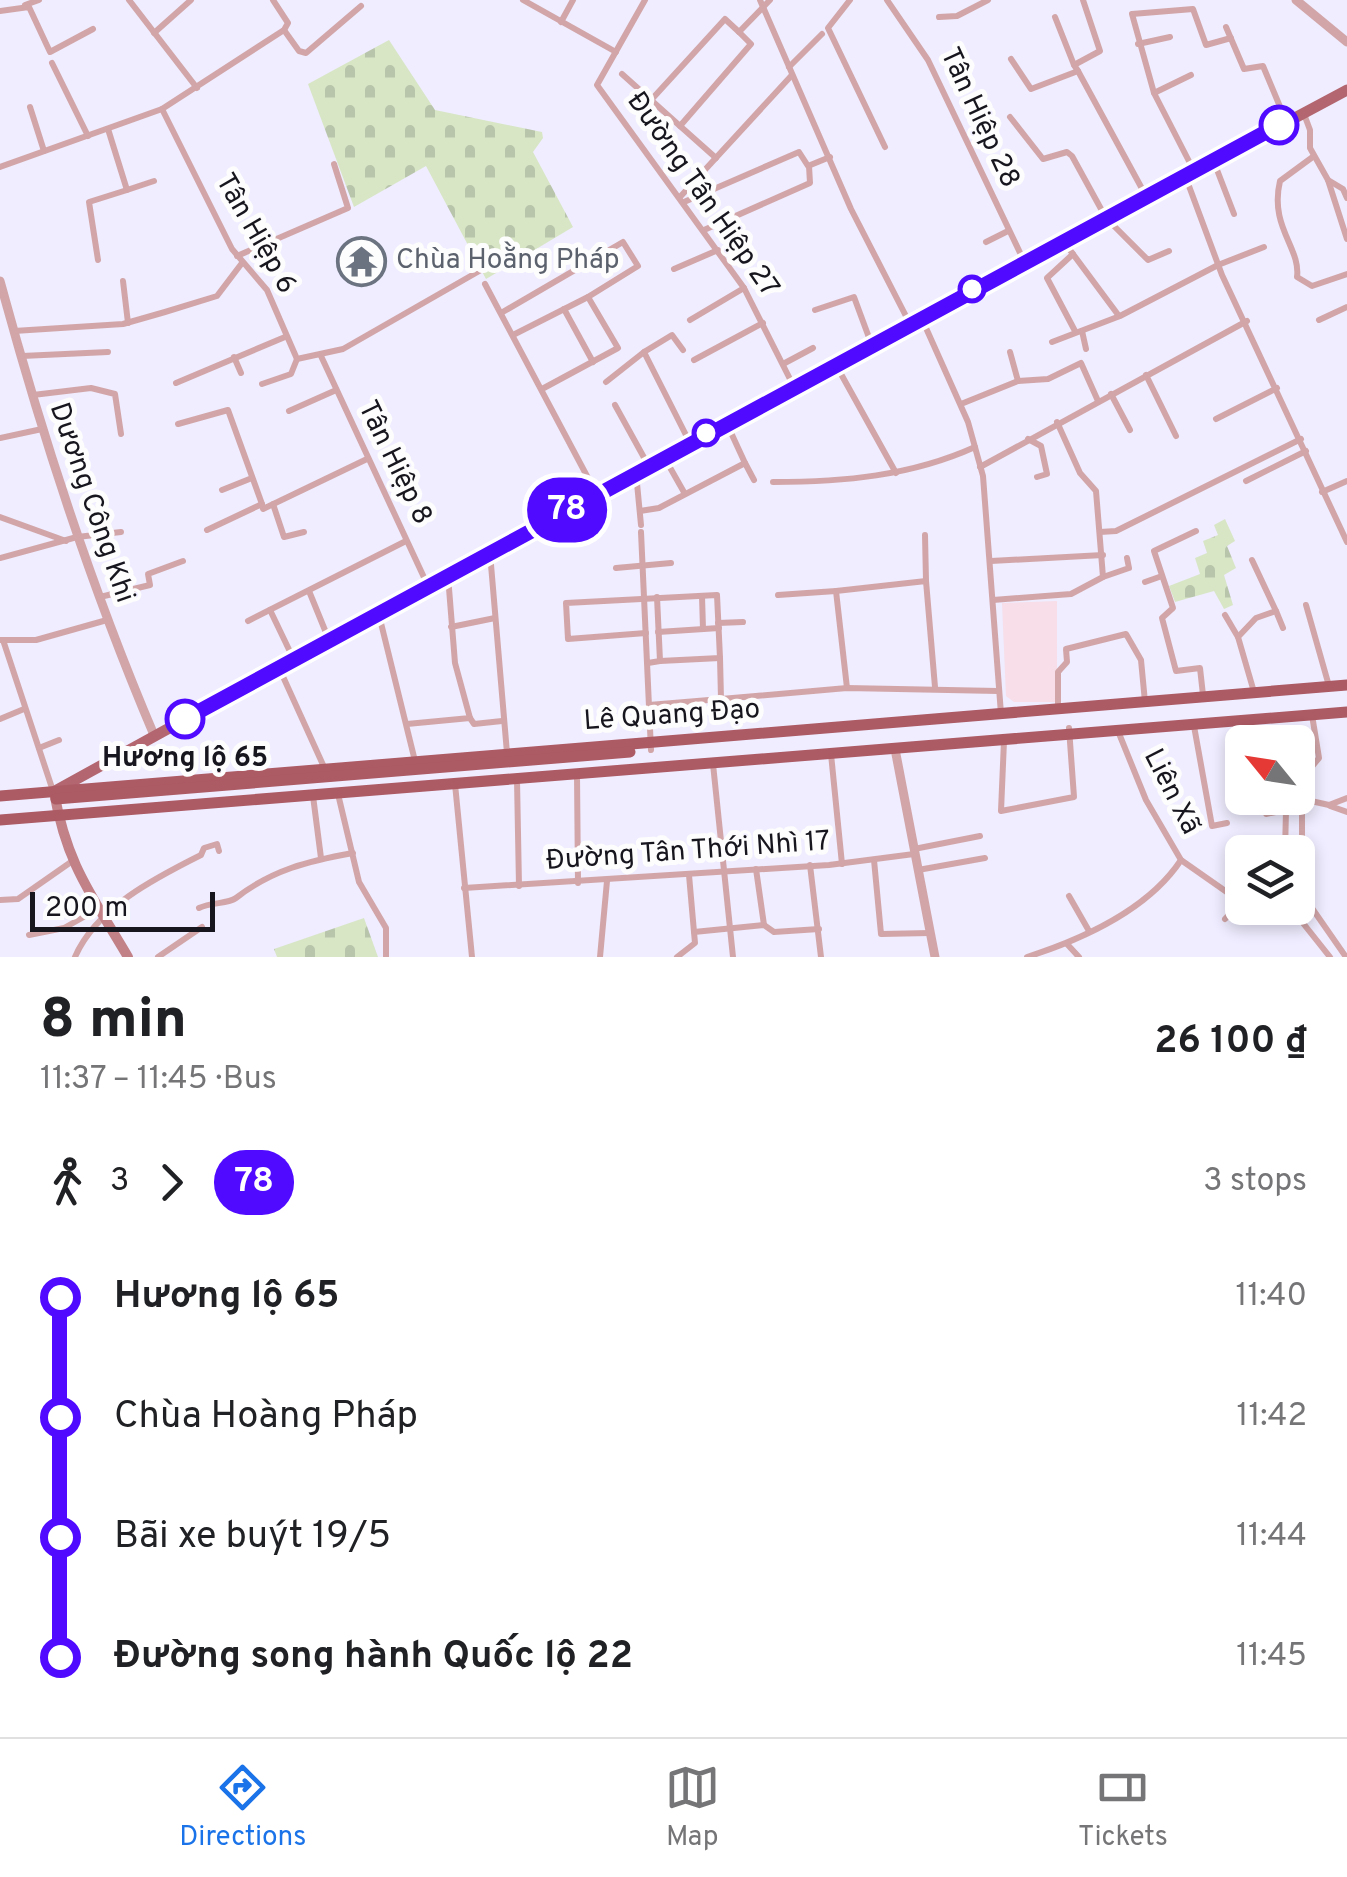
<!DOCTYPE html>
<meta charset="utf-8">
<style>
body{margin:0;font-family:Overpass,sans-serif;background:#f2f2f2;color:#202124;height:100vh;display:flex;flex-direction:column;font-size:38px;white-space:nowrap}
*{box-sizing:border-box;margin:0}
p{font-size:32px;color:#757577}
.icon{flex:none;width:55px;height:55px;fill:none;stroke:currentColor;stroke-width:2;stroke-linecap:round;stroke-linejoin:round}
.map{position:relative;height:957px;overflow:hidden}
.panel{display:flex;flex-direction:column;background:#fff;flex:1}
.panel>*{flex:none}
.badge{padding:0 20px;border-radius:32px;font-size:35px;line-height:65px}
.needle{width:65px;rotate:300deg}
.controls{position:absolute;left:1225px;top:725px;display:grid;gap:20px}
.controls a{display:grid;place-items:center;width:90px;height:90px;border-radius:15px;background:#fff;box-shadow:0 5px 15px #0003;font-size:50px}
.scale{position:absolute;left:30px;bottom:25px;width:185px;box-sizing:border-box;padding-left:10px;border:5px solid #17161e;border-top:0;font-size:28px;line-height:35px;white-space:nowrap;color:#17161e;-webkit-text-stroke:8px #fdfdfd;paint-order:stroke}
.map>.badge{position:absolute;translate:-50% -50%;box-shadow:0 0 0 5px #fff}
.legs{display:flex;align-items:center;gap:15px;height:110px;padding:0 40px;font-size:32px}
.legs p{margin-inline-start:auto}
.overview{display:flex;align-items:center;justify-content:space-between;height:170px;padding:0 40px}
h1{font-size:55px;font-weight:800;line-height:75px}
ul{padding:0 40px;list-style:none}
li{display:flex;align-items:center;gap:35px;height:120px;font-size:38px}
li i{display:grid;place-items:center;width:15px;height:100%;margin:0 12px;background:currentColor}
li i::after{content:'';width:25px;height:25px;margin:-12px;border:8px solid;border-radius:50%;background:#fff}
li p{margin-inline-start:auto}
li:first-child i{background:linear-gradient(#0000 50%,currentColor 0)}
li:last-child i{background:linear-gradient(currentColor 50%,#0000 0)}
.dock{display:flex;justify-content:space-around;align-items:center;height:140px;border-top:2px solid #e0e0e0;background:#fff;font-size:28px;color:#757577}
.dock a{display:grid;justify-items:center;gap:5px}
.dock .on{color:#1a73e8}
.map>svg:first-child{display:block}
.education{fill:#f7dee8}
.cemetery{fill:url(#cemetery-stones)}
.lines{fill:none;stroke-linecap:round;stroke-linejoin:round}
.minor{stroke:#d2a6a9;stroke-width:6}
.tertiary{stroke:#d2a6a9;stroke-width:9}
.secondary{stroke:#c18187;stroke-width:10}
.primary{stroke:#b3666f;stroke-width:11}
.trunk{stroke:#ac5a64;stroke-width:11}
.line-1-casing{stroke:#fff;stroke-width:22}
.line-1{stroke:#4f0aff;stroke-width:15}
.stop-1-dot{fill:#fff;stroke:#4f0aff;stroke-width:5}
.labels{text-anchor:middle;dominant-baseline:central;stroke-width:10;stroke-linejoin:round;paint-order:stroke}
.street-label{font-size:28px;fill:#17161e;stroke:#fdfdfd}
.worship-label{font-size:28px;fill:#5b616d;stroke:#fdfdfd;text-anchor:start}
.stop-label{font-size:28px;font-weight:bold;fill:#17161e;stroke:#fdfdfd}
</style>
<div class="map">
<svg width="1347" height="957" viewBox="0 0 1347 957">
<defs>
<pattern id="cemetery-stones" width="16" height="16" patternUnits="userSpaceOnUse" patternTransform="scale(2.5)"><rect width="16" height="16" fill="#d8e6c6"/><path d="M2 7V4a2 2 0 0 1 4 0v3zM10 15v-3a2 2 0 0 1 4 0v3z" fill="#b9c5aa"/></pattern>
</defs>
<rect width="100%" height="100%" fill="#efedff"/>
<path class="education" d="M1057 601V702H1014L1006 696 1002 603Z"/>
<g class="cemetery">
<path d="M389 40 435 110 542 132 543 138 533 152 573 227 486 279 426 166 354 207 308 84Z"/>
<path d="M1225 519 1235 541 1227 546 1236 568 1224 575 1233 605 1224 609 1214 591 1175 602 1169 586 1200 574 1195 558 1207 553 1203 541 1218 535 1214 525Z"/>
<path d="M364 918 378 957H277L274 949Z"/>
</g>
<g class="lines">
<g class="minor">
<path d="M129 0 197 88"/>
<path d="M523 0 616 52"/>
<path d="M645 0 597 85 744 288 793 385"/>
<path d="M760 0 851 209 909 322"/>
<path d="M850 0 828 28 885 147"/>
<path d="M887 0 928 60 1024 261"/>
<path d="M25 5 39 0"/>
<path d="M0 11 29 7 50 52 93 29"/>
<path d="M939 17 957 16 988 0"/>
<path d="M1055 17 1074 65"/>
<path d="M561 22 573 0"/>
<path d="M1226 27 1244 69 1263 66 1286 121"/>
<path d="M284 30 299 51 306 53 361 6"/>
<path d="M154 33 191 0"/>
<path d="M1138 44 1170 37"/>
<path d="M1011 59 1031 89 1078 71 1146 196"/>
<path d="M52 63 88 136"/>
<path d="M789 67 822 34"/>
<path d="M1078 71 1074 65 1100 51 1083 0"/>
<path d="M622 74 680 126"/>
<path d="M1154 93 1191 75"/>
<path d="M652 99 725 19 739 32"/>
<path d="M30 107 44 151"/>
<path d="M162 109 232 249 267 290 297 359 343 349 488 266"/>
<path d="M1304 114 1310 130V148L1328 180 1347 239"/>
<path d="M1010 117 1043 159 1067 152 1072 156 1106 218 1148 260 1169 251"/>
<path d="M108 129 127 190 154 181"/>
<path d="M1314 156 1280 181C1269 227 1301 248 1297 277L1312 286 1347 274"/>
<path d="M716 158 680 126 751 44 739 32 770 0"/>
<path d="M1214 162 1234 214"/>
<path d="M0 167 162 109 284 30 288 23 273 0"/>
<path d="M1194 171 1154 93 1132 14 1193 9 1206 45 1231 38"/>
<path d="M1186 178 1222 275 1347 542"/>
<path d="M1328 180 1343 189 1347 198"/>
<path d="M680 197 792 75"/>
<path d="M684 202 799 152 808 166 830 157"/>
<path d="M704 230 810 183 809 166"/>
<path d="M986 242 1008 231"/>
<path d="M1064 242 1119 316"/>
<path d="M1073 254 1047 278 1075 331"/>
<path d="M237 256 348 208 334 164"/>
<path d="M98 260 89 202 127 190"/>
<path d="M674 269 718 250"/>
<path d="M123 281 128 323"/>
<path d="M485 284 596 493"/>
<path d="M564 309 593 362"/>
<path d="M815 310 854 297 871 343"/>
<path d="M501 313 623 242 638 266 588 297 618 348 542 389"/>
<path d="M922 319 968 422 983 476 1001 714"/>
<path d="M690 320 744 288"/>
<path d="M1319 320 1347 307"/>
<path d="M14 331 123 324 165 312 217 296 242 263"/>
<path d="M1082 331 1086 349"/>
<path d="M513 335 588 297"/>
<path d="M1052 342 1120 316 1218 265 1264 247"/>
<path d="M683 350 672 335 644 352 689 441"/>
<path d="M22 356 108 352"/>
<path d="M321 356 428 586"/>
<path d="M234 357 241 373"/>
<path d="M694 360 763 323"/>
<path d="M783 364 813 348"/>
<path d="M836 365 896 473"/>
<path d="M1146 375 1176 436"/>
<path d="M1018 381 1048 379 1081 363 1098 401"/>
<path d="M606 382 644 352"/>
<path d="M176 383 285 337"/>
<path d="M262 384 291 374 297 359"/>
<path d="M1111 394 1130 430"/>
<path d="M33 395 91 388 115 394 121 434"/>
<path d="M961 404 1018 381 1010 352"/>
<path d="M615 405 647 463"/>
<path d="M289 411 334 391"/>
<path d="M1216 419 1277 388"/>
<path d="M178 424 228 410 262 504"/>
<path d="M727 424 745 463"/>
<path d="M0 438 42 429"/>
<path d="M1028 439 1041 446 1047 474 1037 477"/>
<path d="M664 457 685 494"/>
<path d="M980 467 1247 321"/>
<path d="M636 473 641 525"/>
<path d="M1246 481 1306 451"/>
<path d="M773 482C843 482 911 476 975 447"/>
<path d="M222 490 252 478"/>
<path d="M1322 492 1347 481"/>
<path d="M273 504 284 537 304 532"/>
<path d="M640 511 659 508 745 463 754 480"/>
<path d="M0 517 66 541"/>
<path d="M207 530 262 504 263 509 367 459"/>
<path d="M1196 531 1154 551 1173 608 1162 618 1176 671 1200 668 1203 695"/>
<path d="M641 532 651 750"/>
<path d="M1100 532 1116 531 1301 439"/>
<path d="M925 535 926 581"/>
<path d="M490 553 507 753"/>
<path d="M0 558 77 537 121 532"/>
<path d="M1252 560 1276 611"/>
<path d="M991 561 1103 555"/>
<path d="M616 568 671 563"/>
<path d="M1103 577 1129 568 1127 558"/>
<path d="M1145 582 1162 576"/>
<path d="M309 591 329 640"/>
<path d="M778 595 836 591"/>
<path d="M702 596 703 629"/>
<path d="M100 597 150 585 148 574 183 561"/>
<path d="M993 600 1071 594 1103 577 1096 491 1080 473 1057 422"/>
<path d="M1306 605 1329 686"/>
<path d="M270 610 294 660"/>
<path d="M379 615 415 761"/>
<path d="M1225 615 1238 637"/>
<path d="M248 621 406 541"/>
<path d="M718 623 743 622"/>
<path d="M451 627 495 618"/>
<path d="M658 632 719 628"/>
<path d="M646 633 568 639 566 603 717 595 720 658 660 661"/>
<path d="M1 640H36L107 620"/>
<path d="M3 640 53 791"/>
<path d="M720 658 721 699 847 688 998 691"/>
<path d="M648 663 660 661 657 597"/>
<path d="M280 670 324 767"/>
<path d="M847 688 836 591 926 581 935 687"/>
<path d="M1254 692 1238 637 1256 618 1276 611 1283 628"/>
<path d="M649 705 721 699"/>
<path d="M1058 708V672L1067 662 1066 649 1126 634 1141 660 1145 702"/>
<path d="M470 718 474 724 502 721"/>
<path d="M0 719 24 709"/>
<path d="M407 724 470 718 455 663 448 576"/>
<path d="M1194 726 1212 826 1227 823"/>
<path d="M1118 731 1146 800 1181 860 1241 902"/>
<path d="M1004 741 1001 811 1074 797 1069 728"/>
<path d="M39 748 59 740"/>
<path d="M831 754 842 864"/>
<path d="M713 764 733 957"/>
<path d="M577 775 578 883"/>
<path d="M517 780 519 886"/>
<path d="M455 784 472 957"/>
<path d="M338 794 359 882 386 928V957"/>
<path d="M313 796 321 858"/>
<path d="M1330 806 1347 812"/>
<path d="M1266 814 1286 810"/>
<path d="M1302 842V799L1329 805 1347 798"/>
<path d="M914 849 980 836"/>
<path d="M1285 852 1286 810 1302 799 1304 776 1319 758 1312 715"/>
<path d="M874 860 881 934 930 933"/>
<path d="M810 865 821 957"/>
<path d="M756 869 764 925"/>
<path d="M918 870 985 858"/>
<path d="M689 875 694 932"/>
<path d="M464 888 829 865 914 854"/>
<path d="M1298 888 1346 957"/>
<path d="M1069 896 1089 931"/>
<path d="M0 900 18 899 71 862"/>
<path d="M199 908C212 902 228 904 236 898 272 870 308 861 353 853"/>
<path d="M1291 908 1330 957"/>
<path d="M1225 919 1241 902"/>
<path d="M29 935 64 928 98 909"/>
<path d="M1067 944 1079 957"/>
<path d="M75 957C96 908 155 878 201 855L204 848 217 844 219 851"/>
<path d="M158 957 202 927"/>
<path d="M600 957 607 881"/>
<path d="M677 957 695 943 694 932 764 925 774 932 819 929"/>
<path d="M1027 957C1083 939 1148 910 1181 860"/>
</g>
<g class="tertiary">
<path d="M1296 0 1347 42"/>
<path d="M0 281C42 436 91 587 154 735"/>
<path d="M895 749 935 957"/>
</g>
<path class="secondary" d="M54 792C67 865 91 894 128 957"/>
<path class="primary" d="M55 791 676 449 1347 90"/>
<g class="trunk">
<path d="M0 796 1347 685"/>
<path d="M56 799 630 752"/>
<path d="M0 820 1347 712"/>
</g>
</g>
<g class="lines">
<defs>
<path id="line-1" d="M185 719 1279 125"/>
</defs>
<use href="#line-1" class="line-1-casing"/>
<use href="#line-1" class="line-1"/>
</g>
<defs>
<symbol id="temple-ring" viewBox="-11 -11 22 22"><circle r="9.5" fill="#fdfdfd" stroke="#6b7280" stroke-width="1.5"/><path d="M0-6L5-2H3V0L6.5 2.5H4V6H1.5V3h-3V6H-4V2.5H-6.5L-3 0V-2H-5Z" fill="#6b7280"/></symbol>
</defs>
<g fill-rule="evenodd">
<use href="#temple-ring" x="334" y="234" width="55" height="55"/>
</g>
<g class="stop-1-dot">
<circle cx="1279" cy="125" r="18"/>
<circle cx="972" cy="289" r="12"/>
<circle cx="706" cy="433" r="12"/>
<circle cx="185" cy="719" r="18"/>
</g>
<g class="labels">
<g class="street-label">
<text transform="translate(979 118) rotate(65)">Tân Hiệp 28</text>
<text transform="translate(702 195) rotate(55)">Đường Tân Hiệp 27</text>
<text transform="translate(255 234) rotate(60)">Tân Hiệp 6</text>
<text transform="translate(394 463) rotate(64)">Tân Hiệp 8</text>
<text transform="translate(91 503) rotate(71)">Dương Công Khi</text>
<text transform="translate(672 716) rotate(-4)">Lê Quang Đạo</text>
<text transform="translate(1171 792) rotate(63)">Liên Xã</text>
<text transform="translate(688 852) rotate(-4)">Đường Tân Thới Nhì 17</text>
</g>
<g class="worship-label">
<text x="396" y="261">Chùa Hoằng Pháp</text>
</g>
<g class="stop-label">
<text x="185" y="759">Hương lộ 65</text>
</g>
</g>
</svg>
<div class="controls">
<a><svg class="needle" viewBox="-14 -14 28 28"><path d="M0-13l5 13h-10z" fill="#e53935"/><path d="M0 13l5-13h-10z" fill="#757577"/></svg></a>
<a><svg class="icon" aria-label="layers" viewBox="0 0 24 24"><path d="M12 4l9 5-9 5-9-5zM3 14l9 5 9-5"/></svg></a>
</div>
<div class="scale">200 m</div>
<b class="badge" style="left:567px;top:510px;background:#4f0aff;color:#fff">78</b>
</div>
<section class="panel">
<div class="overview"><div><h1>8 min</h1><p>11:37 – 11:45 · Bus</p></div><b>26 100 ₫</b></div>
<div class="legs"><svg class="icon" aria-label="walk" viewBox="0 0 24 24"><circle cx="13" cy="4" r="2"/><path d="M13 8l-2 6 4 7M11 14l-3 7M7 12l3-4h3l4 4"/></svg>3<svg class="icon" aria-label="forward" viewBox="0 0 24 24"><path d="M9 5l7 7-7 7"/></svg><b class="badge" style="background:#4f0aff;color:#fff">78</b><p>3 stops</p></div>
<ul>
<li><i style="color:#4f0aff"></i><b>Hương lộ 65</b><p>11:40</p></li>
<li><i style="color:#4f0aff"></i><span>Chùa Hoàng Pháp</span><p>11:42</p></li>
<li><i style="color:#4f0aff"></i><span>Bãi xe buýt 19/5</span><p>11:44</p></li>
<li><i style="color:#4f0aff"></i><b>Đường song hành Quốc lộ 22</b><p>11:45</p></li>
</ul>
</section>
<nav class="dock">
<a class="on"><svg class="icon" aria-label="directions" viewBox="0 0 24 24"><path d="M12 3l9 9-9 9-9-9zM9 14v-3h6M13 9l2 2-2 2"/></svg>Directions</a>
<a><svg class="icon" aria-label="map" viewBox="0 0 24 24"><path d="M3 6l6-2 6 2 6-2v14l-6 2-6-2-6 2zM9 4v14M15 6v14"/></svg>Map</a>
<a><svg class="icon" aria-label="tickets" viewBox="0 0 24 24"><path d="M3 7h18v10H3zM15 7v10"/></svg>Tickets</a>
</nav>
